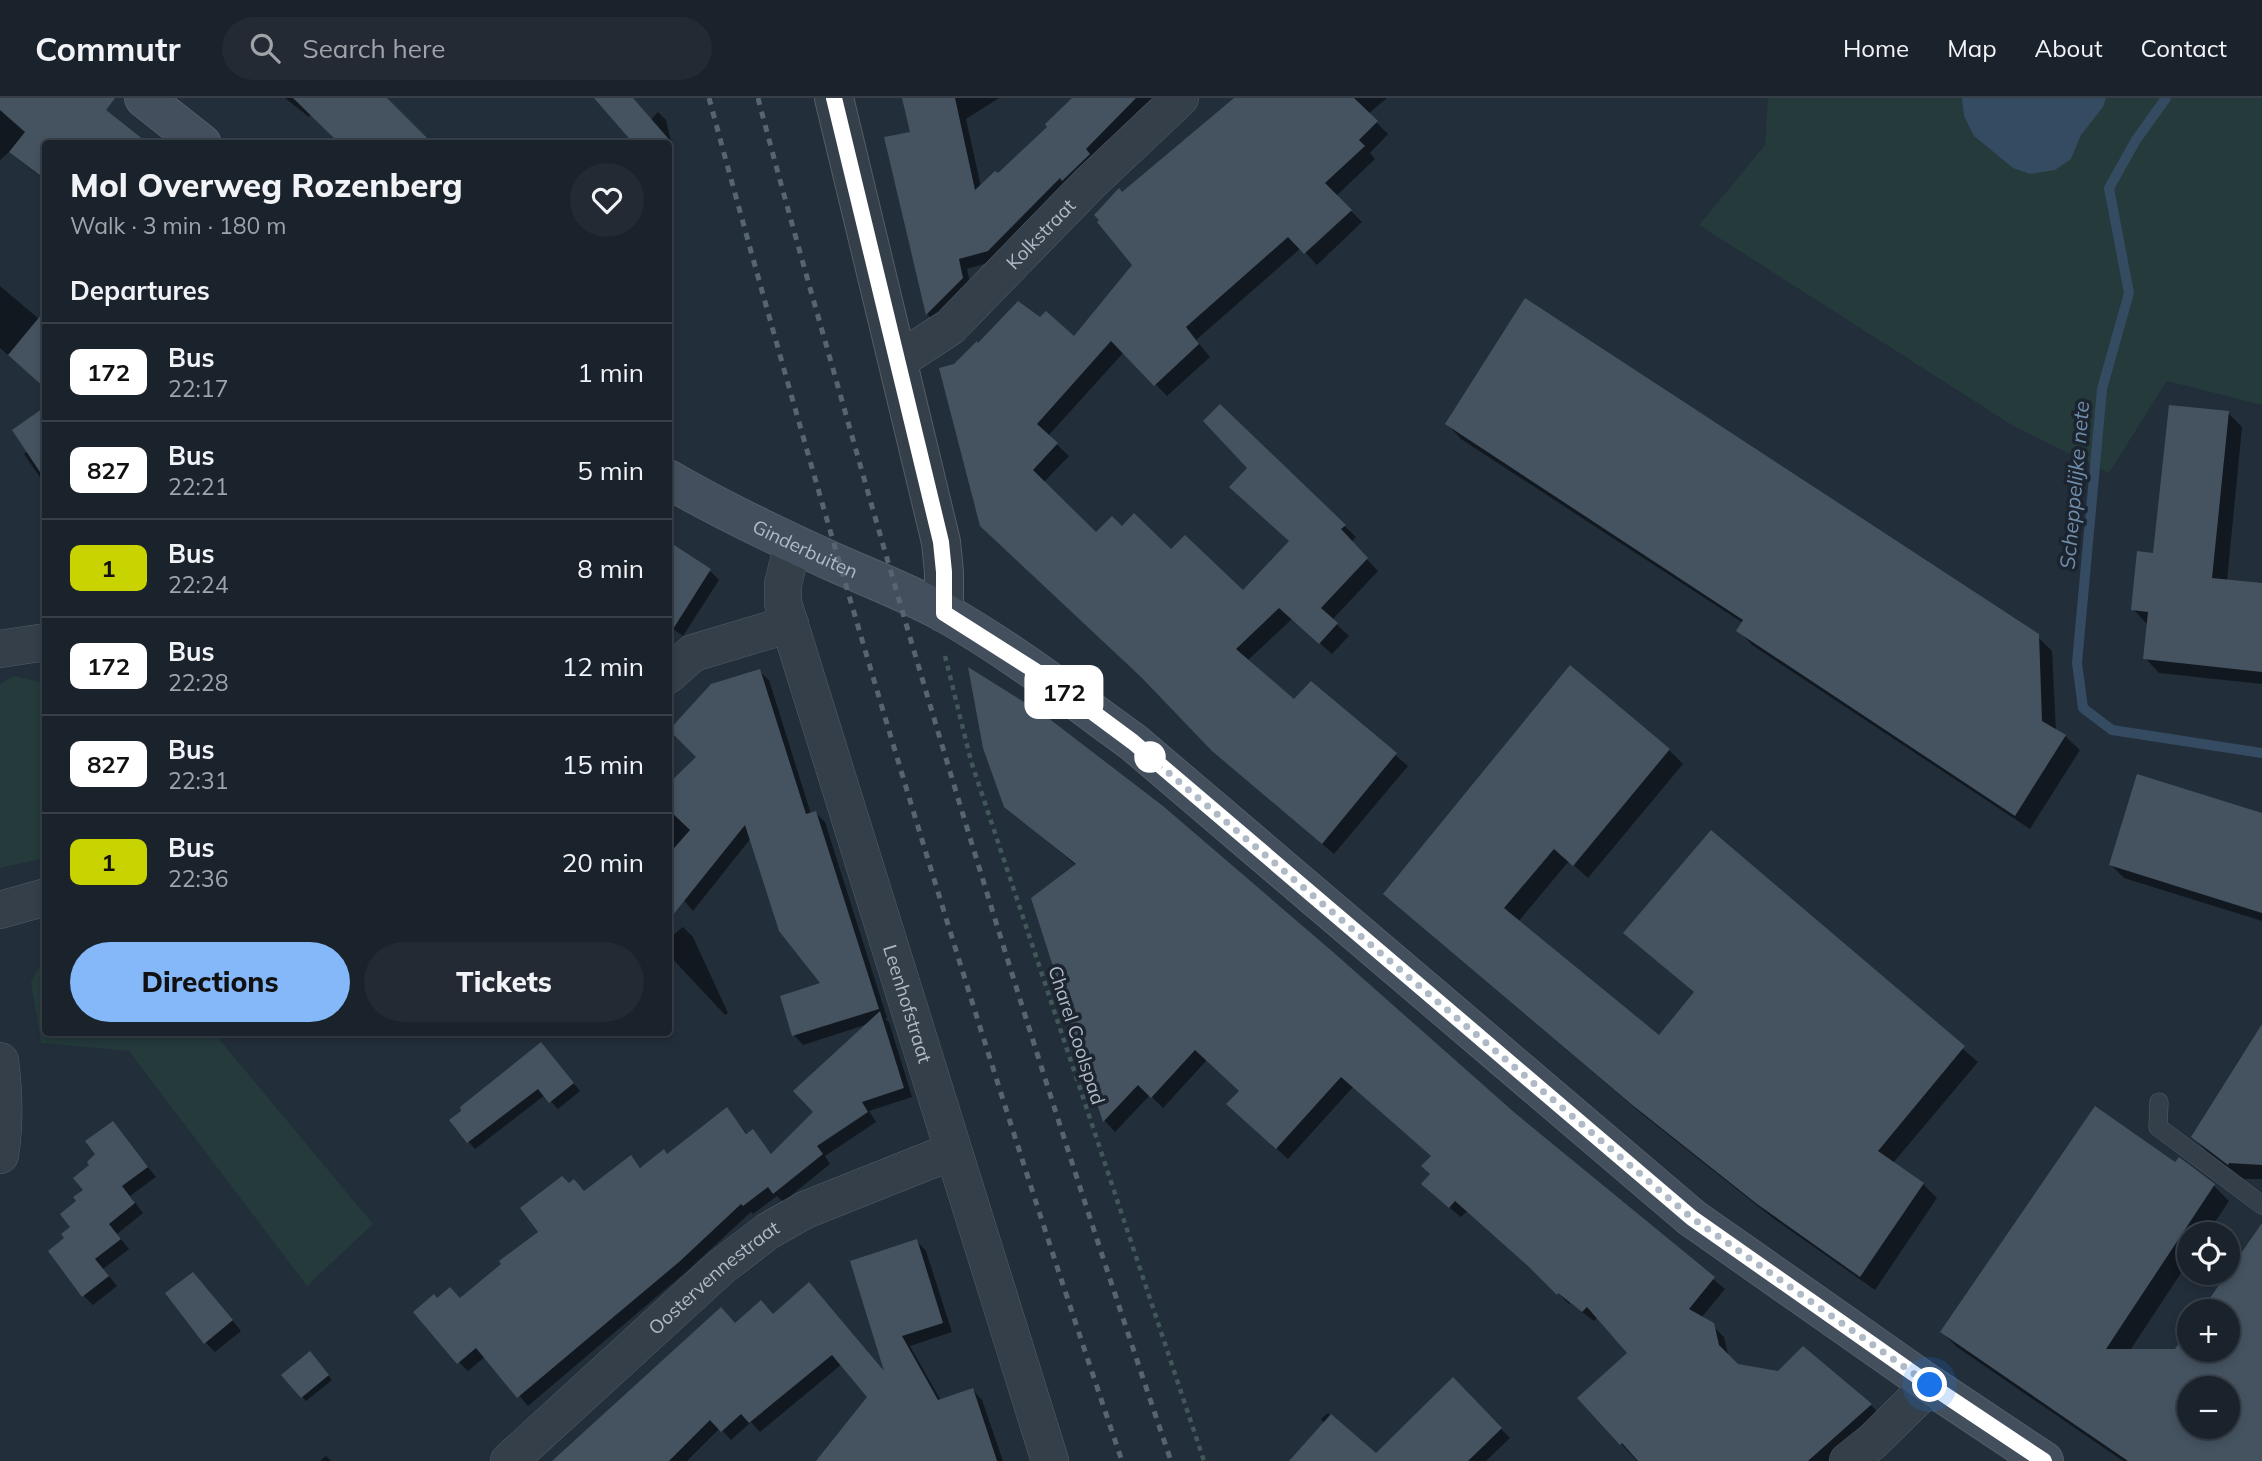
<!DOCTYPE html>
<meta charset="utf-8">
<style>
body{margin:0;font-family:Mulish,sans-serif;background:#232a34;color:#f1f3f6;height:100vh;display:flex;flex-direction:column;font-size:26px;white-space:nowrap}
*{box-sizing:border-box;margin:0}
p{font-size:23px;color:#9fa4a9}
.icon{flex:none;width:38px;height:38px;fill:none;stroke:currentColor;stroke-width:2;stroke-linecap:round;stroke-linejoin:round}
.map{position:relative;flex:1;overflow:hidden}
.side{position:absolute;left:42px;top:42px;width:630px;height:896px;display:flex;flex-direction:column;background:#1a222c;border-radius:7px;box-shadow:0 4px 10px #0003,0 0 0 2px #383f48}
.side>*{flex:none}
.badge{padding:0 14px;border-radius:10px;font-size:24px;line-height:46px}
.fabs{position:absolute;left:2177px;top:1124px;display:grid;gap:14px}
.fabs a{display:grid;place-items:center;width:63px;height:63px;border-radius:50%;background:#1a222c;box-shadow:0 4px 10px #0003,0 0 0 2px #383f48;font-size:35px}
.you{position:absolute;width:35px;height:35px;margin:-18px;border:5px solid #fff;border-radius:50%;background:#1a73e8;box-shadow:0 0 0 10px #1a73e833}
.map>.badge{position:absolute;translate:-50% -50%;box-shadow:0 0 0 4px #fff}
h2{padding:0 28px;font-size:26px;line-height:63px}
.round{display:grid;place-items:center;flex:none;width:74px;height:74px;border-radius:37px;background:#232a34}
.overview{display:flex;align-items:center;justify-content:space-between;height:119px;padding:0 28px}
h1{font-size:33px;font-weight:800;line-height:52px}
.button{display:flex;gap:14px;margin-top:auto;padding:14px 28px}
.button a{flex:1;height:80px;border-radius:42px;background:#84b8f8;color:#111;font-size:28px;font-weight:800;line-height:80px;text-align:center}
.button a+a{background:#232a34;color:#f1f3f6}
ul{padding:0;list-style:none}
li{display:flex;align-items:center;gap:21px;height:98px;padding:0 28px;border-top:2px solid #383f48}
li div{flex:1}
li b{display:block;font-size:26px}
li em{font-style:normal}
li .badge{min-width:77px;font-weight:700;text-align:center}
header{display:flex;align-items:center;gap:42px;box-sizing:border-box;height:98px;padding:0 35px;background:#1a222c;border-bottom:2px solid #383f48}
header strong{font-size:33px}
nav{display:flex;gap:38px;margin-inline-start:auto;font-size:24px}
.search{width:490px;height:63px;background:#232a34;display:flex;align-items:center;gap:18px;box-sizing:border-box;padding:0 24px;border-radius:38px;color:#9fa4a9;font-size:26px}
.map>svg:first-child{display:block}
.green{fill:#243a3b}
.water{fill:#354b62}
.shadow{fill:#0007;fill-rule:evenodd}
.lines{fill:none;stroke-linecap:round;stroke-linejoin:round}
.stream{stroke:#354b62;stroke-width:10}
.building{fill:#455361;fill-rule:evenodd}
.service-casing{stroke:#535d68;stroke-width:19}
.minor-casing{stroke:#535d68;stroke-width:38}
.tertiary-casing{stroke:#535d68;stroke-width:40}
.secondary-casing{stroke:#535d68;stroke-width:40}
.path{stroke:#415758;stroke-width:4.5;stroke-dasharray:5 5;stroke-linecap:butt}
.service{stroke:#353f4a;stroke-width:18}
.minor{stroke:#353f4a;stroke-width:37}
.tertiary{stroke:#353f4a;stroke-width:38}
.secondary{stroke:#434f5d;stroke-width:38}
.rail{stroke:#576471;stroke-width:5;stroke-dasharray:7 7;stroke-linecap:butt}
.line-casing{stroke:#fff;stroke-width:16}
.line{stroke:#fff;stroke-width:10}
.walk{stroke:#b0bac6;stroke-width:7;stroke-dasharray:0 12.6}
.stop-dot{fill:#fff;stroke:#fff;stroke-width:3.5}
.labels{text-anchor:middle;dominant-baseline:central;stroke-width:7;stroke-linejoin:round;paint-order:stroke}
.street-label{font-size:19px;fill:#b0bac6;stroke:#1b242f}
.water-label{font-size:21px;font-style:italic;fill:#708daa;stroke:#1b242f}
</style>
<header>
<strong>Commutr</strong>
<div class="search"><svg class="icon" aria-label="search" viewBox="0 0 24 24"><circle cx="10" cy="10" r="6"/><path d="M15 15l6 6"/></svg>Search here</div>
<nav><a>Home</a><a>Map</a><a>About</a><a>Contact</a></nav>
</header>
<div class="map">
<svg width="2262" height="1363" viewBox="0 0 2262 1363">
<rect width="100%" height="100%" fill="#222e3a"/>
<g class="green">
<path d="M1768 0H2262V307L2167 283 2109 375 2015 329 1699 127 1765 47Z"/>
<path d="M14 578 45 585V760L0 770V586Z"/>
<path d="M45 859 46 934 214 935 373 1126 307 1188 129 953 41 945 31 884Z"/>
</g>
<path class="water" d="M1962 0H2106L2103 9 2081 37 2071 61 2055 72 2030 76 2013 70 1974 38 1964 18Z"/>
<g class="shadow">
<path d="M0 0H90L46 46V83L9 54 0 62Z"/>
<path d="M285 0H385L311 16 309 19Z"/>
<path d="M904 0H999L966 21 981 89 998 78 1050 29 1074 0H1154L998 162 967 171 971 190 936 225 927 216 887 41 912 35Z"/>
<path d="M1236 0H1387L1368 16 1388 36 1370 55 1375 61 1336 98 1362 124 1317 167 1301 150 1196 242 1210 259 1167 298 1124 254 1048 338 1069 358 1044 384 1096 436 1122 430 1171 453 1244 495 1291 443 1250 370 1220 308 1356 439 1351 444 1378 473 1332 522 1349 538 1332 556 1292 521 1247 563 1295 604 1311 586 1408 668 1334 756 1226 664 1150 585 982 427 1074 241 1135 167 1122 96Z"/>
<path d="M658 14 666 22 674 57 668 63V46H629Z"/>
<path d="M0 188 39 221 46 290 0 250Z"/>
<path d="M46 311V388L24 356 28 353Z"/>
<path d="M2228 315 2242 329 2227 483 2262 487V586L2159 575 2145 560 2147 526 2133 511 2154 457Z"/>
<path d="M1447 326 2037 538 2052 553 2056 633 2065 638 2080 652 2030 731 1752 547 1738 532 1743 525 1461 341Z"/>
<path d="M668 445 710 473 719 482 683 538 672 530Z"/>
<path d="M759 573 769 582 811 716 816 715 825 724 887 920 885 921 889 924 912 999 869 1013 876 1024 825 1058 830 1066 783 1104 777 1098 753 1116 751 1114 688 1172 528 1308 486 1258 468 1273 459 1264 460 1202 541 1134 569 1087 585 1094 631 1060 642 1071 668 1058 727 1012 748 1037 753 1034 772 1057 815 1014 868 926 803 947 794 937 782 899 823 886 751 740 693 813 668 783V689L698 659Z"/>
<path d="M1669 652 1683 666 1588 780 1569 763 1518 824 1659 939 1695 895 1626 835 1711 735 1978 964 1893 1065 1923 1086 1937 1100 1875 1192 1773 1120 1642 1016 1400 810Z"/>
<path d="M1005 708 1514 1016 1725 1191 1701 1220 1712 1227 1724 1239 1729 1260 1737 1268 1871 1307 1881 1318 1831 1363H1637L1580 1301 1630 1255 1598 1219 1594 1223 1570 1205 1569 1206 1540 1177 1467 1113 1461 1119 1434 1097 1433 1059 1353 989 1288 1061 1239 1017 1241 993 1207 962 1163 1010 1150 997 1115 1034 1105 1023 1033 801 1077 768Z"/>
<path d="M2262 717V823L2124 780 2111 767Z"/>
<path d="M683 829 693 839 728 915 725 917 668 856V841Z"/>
<path d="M2262 930V1081H2244L2208 1054 2193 1039Z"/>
<path d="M548 953 580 993 558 1011 545 997 475 1051 468 1043 463 1013Z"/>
<path d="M112 1025 156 1079 130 1098 143 1115 117 1136 129 1151 103 1171 117 1188 93 1207 83 1197 66 1140 72 1129 78 1103 85 1092 92 1068Z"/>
<path d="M2179 1061 2214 1088 2229 1103 2207 1136H2189V1163L2123 1263 2154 1284 2189 1234V1251H2228V1213L2262 1128V1363H2123L1957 1249 1942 1234 2176 1066ZM2189 1290H2228V1328H2189Z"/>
<path d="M917 1143 926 1153 952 1234 910 1248 941 1303 973 1292 982 1302 1003 1363H832L869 1299 842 1266 760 1334 751 1324 731 1342 720 1330 687 1363H556L736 1226 774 1218 887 1278Z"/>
<path d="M202 1185 241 1233 215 1254 205 1244Z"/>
<path d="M314 1260 332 1282 306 1303 283 1277Z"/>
<path d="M1453 1282 1510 1340 1486 1363H1291L1325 1326 1321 1321 1328 1315 1376 1358Z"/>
<path d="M326 1358 331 1363H320Z"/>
</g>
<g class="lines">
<path class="stream" d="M2166 0 2136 42 2109 90 2129 195 2102 291 2077 565 2083 610 2112 632 2262 655"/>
</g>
<g class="building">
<path d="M0 0H115L106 12 149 46H46V82L9 54 25 34 0 12Z"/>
<path d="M293 0H387L433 46H340Z"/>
<path d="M594 0H633L673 46H634Z"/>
<path d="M902 0H955L975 92 995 73 998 75 1047 29 1045 26 1072 0H1136L1086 51 1090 56 1062 83 1060 80 988 153 959 161 963 180 926 217 884 39 910 34Z"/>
<path d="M1234 0H1354L1378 23 1359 42 1365 48 1325 85 1352 112 1304 156 1288 139 1186 229 1199 246 1154 288 1111 243 1037 326 1058 345 1033 372 1096 434 1112 418 1122 428 1134 415 1171 451 1185 437 1243 492 1289 443 1229 389 1247 370 1203 323 1220 306 1346 427 1341 431 1368 460 1321 510 1338 525 1319 546 1279 510 1236 551 1294 601 1311 583 1397 655 1322 746 1212 653 1141 579 980 428 939 270 954 266 977 243 978 245 1018 203 1040 219 1046 213 1074 238 1132 167 1097 124 1099 122 1094 117 1119 90 1122 94Z"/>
<path d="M1525 200 2039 536 2042 623 2066 637 2015 718 1736 533 1743 522 1445 326Z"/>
<path d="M46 211V291L8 257Z"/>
<path d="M2169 307 2229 313 2212 480 2262 485V574L2143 561 2148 514 2131 512 2137 453 2153 455Z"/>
<path d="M46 308V383L12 332Z"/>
<path d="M668 443 711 471 668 539Z"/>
<path d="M1570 567 1670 651 1573 768 1554 751 1504 810 1659 937 1694 894 1623 835 1711 732 1965 948 1878 1053 1924 1085 1860 1179 1757 1106 1631 1006 1383 796Z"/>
<path d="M968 569 1043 616 1163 708 1333 854 1515 1015 1715 1179 1689 1211 1714 1225 1719 1247 1738 1266 1778 1273 1803 1248 1872 1306 1808 1363H1638L1622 1345 1620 1347 1577 1300 1627 1255 1587 1209 1582 1214 1558 1195 1557 1197 1529 1169 1455 1103 1449 1110 1421 1086 1430 1076 1421 1068 1431 1058 1341 979 1276 1051 1226 1006 1239 993 1195 952 1151 1000 1138 987 1103 1024 1031 800 1076 766 1004 709 983 650Z"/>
<path d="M760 571 806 716 816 713 879 911 792 938 780 898 820 885 779 833 745 727 668 823V757L690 732 668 711V686L696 659 669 632 711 586Z"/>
<path d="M2137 676 2262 715V815L2109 767Z"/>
<path d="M880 913 904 990 862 1004 868 1014 817 1048 823 1056 773 1096 768 1089 743 1108 741 1106 679 1164 517 1300 476 1250 457 1266 413 1214 434 1196 437 1200 450 1189 460 1200 501 1166 499 1163 538 1134 520 1110 562 1078 569 1085 574 1081 584 1093 631 1057 640 1070 664 1051 667 1056 727 1009 746 1036 753 1031 771 1056 813 1014 793 993Z"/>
<path d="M2262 926V1067L2229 1065 2228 1067 2191 1039Z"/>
<path d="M541 944 574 985 549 1005 538 991 467 1045 449 1022 461 1013 460 1009Z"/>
<path d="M2095 1008 2175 1064 2179 1059 2215 1086 2106 1251H2175L2189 1230V1251H2228V1213H2201L2262 1125V1363H2128L1940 1234ZM2189 1290H2228V1328H2189Z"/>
<path d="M113 1023 148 1069 122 1088 135 1105 109 1126 121 1141 95 1161 109 1178 82 1199 48 1153 64 1140 61 1136 70 1129 60 1116 76 1103 73 1099 83 1092 73 1080 89 1067 87 1064 95 1056 85 1043Z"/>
<path d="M917 1141 943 1225 902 1238 938 1302 973 1290 997 1363H816L867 1299 832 1257 749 1325 741 1316 721 1334 710 1322 669 1363H552L721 1209 735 1225 761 1202 773 1216 809 1184 884 1273 850 1163Z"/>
<path d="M193 1174 233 1222 204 1246 165 1195Z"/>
<path d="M310 1253 329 1277 301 1300 281 1277Z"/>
<path d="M1453 1279 1502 1330 1468 1363H1289L1331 1316 1376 1355Z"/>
</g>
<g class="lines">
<defs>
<path id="service" d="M2159 1004 2158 1029 2262 1107"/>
<g id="minor">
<path id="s1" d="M898 263 950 229 1090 85 1180 0"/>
<path id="s2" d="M793 446 783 486V505L1050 1363"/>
<path d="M0 551 46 544"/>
<path d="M668 577 693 555 790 526"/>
<path d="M0 812 46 799"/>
<path d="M0 963C4 994 5 1025 0 1057"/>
<path id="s3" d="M509 1363 721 1169 768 1133 805 1112 953 1053"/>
<path d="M1848 1363 1873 1343 1930 1287"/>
</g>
<path id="tertiary" d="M834 0 941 444 944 474V515"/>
<g id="secondary">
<path d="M144 0 202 46"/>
<path id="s4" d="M668 381C721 412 776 438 831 463 869 480 906 494 943 514 1010 552 1071 599 1133 644L1692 1120 1930 1287 2044 1363"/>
</g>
</defs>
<use href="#service" class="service-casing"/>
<use href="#minor" class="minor-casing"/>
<use href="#tertiary" class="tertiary-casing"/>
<use href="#secondary" class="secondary-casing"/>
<path class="path" d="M945 558 971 663 1204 1363"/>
<use href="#service" class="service"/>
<use href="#minor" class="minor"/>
<use href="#tertiary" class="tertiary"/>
<use href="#secondary" class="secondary"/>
<g class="rail">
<path d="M709 0C833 458 969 913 1122 1363"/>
<path d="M758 0C787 111 819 221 850 331 948 678 1055 1022 1171 1363"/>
</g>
</g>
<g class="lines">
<defs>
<path id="line" d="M834 0 941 444 944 474V515L1048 581 1133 644 1692 1120 1930 1287 2044 1363"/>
</defs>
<use href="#line" class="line-casing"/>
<use href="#line" class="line"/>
<path class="walk" d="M1150 659 1692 1120 1930 1287"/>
</g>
<circle class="stop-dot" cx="1150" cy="659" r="14"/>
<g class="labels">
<g class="street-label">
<text stroke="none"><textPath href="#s1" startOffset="192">Kolkstraat</textPath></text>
<text stroke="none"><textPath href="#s4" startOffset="154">Ginderbuiten</textPath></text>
<text stroke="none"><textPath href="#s2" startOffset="480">Leenhofstraat</textPath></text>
<text transform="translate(1077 937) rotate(72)">Charel Coolspad</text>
<text stroke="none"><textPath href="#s3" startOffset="275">Oostervennestraat</textPath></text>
</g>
<g class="water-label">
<text transform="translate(2074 387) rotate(-85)">Scheppelijke nete</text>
</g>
</g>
</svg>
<div class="fabs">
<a><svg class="icon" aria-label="locate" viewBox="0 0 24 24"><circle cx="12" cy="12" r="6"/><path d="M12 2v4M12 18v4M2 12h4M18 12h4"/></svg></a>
<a>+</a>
<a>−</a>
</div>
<div class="you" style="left:1930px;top:1287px"></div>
<b class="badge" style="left:1064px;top:594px;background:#fff;color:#111">172</b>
<section class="side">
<div class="overview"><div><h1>Mol Overweg Rozenberg</h1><p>Walk · 3 min · 180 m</p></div><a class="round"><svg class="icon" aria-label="heart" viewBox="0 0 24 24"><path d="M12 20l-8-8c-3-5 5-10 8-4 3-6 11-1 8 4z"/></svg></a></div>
<h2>Departures</h2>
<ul>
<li><span class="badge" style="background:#fff;color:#111">172</span><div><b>Bus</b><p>22:17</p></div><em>1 min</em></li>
<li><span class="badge" style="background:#fff;color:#111">827</span><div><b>Bus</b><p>22:21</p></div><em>5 min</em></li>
<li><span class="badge" style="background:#c8d300;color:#111">1</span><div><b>Bus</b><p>22:24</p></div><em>8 min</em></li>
<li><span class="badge" style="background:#fff;color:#111">172</span><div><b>Bus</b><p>22:28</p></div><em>12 min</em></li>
<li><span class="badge" style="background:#fff;color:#111">827</span><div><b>Bus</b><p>22:31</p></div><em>15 min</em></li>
<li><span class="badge" style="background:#c8d300;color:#111">1</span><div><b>Bus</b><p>22:36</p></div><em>20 min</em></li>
</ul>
<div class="button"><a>Directions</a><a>Tickets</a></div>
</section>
</div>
